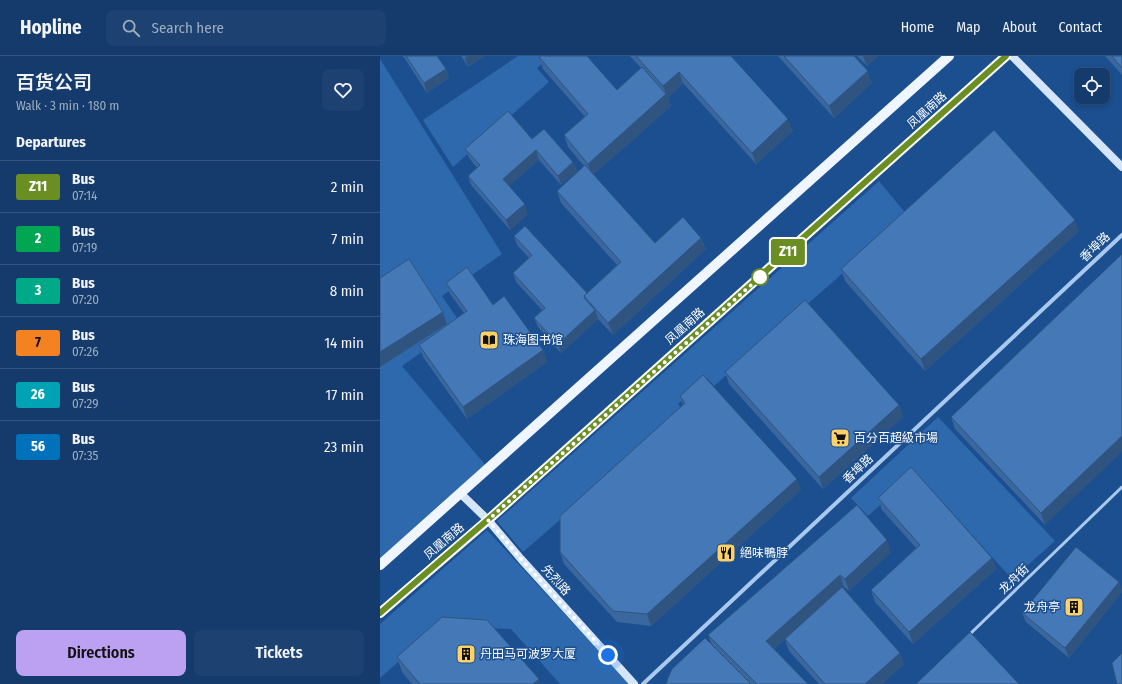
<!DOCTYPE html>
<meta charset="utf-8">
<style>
body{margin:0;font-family:"Fira Sans Condensed","Noto Sans SC",sans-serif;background:#1d4271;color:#f1f3f6;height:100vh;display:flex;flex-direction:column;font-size:15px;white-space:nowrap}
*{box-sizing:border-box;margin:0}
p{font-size:13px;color:#9dadc1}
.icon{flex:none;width:22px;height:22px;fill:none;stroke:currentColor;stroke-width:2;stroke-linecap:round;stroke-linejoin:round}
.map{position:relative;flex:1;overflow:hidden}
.drawer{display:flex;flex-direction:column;background:#143b6b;width:380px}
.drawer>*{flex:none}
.badge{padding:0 8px;border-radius:3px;font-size:14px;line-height:26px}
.controls{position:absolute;left:694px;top:12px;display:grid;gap:8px}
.controls a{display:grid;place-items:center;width:36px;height:36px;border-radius:8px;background:#143b6b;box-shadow:0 2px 6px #0003,0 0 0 1px #33557e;font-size:20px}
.you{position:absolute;width:20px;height:20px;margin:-10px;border:3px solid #fff;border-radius:50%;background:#1a73e8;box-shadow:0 0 0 6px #1a73e833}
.map>.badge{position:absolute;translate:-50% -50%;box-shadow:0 0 0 2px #fff}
h2{padding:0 16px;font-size:15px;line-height:36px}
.round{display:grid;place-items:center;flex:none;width:42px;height:42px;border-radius:8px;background:#1d4271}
.head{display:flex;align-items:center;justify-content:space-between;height:68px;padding:0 16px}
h1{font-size:19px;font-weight:600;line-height:30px}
.action{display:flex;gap:8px;margin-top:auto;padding:8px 16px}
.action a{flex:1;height:46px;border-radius:8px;background:#bca0f2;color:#111;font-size:16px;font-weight:600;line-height:46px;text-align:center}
.action a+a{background:#1d4271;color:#f1f3f6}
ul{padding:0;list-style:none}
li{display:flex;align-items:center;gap:12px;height:52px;padding:0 16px;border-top:1px solid #33557e}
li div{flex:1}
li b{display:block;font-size:15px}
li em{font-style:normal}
li .badge{min-width:44px;font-weight:700;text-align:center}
header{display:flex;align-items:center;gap:24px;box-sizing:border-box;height:56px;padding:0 20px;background:#143b6b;border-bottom:1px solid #33557e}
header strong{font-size:19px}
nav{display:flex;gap:22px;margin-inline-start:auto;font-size:14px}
.search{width:280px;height:36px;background:#1d4271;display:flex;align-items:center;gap:10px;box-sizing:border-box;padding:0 14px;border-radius:8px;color:#9dadc1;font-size:15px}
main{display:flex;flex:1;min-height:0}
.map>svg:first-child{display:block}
.green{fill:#2e69ad}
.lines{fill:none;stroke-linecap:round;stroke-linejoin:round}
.lane{stroke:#a9c9ee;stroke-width:3}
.street{stroke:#a9c9ee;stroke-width:4}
.secondary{stroke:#d6e6fa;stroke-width:8}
.primary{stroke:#f0f6ff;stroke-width:10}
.wall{fill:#3a679d}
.shaded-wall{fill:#305480}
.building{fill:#4478b7;stroke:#305480}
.line-casing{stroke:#fff;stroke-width:9}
.line{stroke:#6b8e23;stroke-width:6}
.walk{stroke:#fff;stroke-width:4;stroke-dasharray:0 7.2}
.stop-dot{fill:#fff;stroke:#6b8e23;stroke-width:2}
.labels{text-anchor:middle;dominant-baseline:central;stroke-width:3;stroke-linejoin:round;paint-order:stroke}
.street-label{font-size:12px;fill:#fff;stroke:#1b4f8f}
.poi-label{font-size:12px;fill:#fff;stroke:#1b4f8f;text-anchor:start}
</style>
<header>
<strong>Hopline</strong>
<div class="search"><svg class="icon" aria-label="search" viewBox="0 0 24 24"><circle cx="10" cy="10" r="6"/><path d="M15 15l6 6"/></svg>Search here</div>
<nav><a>Home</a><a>Map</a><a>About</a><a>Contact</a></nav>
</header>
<main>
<section class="drawer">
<div class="head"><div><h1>百货公司</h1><p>Walk · 3 min · 180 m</p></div><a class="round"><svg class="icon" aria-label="heart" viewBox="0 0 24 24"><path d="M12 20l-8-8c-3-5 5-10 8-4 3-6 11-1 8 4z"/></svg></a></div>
<h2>Departures</h2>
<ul>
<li><span class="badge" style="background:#6b8e23;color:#fff">Z11</span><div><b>Bus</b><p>07:14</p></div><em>2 min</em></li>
<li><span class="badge" style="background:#00a651;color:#fff">2</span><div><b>Bus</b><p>07:19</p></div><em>7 min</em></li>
<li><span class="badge" style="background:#0a8;color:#fff">3</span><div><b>Bus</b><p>07:20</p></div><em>8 min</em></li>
<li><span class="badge" style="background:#f58220;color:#111">7</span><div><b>Bus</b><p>07:26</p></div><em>14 min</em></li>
<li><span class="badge" style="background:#00a3b4;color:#fff">26</span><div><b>Bus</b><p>07:29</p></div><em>17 min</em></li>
<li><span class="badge" style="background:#0072bc;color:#fff">56</span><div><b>Bus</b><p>07:35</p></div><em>23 min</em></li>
</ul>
<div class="action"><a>Directions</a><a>Tickets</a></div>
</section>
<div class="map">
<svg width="742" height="628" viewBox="0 0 742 628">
<rect width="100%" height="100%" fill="#1b4f8f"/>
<g class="green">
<path d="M138 0H171L157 12 169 26 73 111 43 64Z"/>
<path d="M0 3 122 198 62 240 81 268 22 310 107 411 0 507Z"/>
<path d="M499 125 528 160 334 330 327 322 298 348 304 356 143 496 117 465Z"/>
<path d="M558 361 675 485 632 523 536 417 488 460 471 442Z"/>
<path d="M107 474 249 628H180L131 573 60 570 0 622V568Z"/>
</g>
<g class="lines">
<path class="lane" d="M589 579 742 431"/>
<path class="street" d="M263 628 742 179"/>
<g class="secondary">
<path d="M632 0 742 111"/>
<path d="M80 437 108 464 141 503 254 628"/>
</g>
<g class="primary">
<path d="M0 509 569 0"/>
<path d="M0 557 108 464 626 0"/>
</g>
</g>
<g class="wall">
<path d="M23 0H57L66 13 69 22 47 37Z"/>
<path d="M81 0H105L88 11Z"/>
<path d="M250 0H351L413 75 376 108 303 27 288 42 291 50 213 119 275 187 321 182 326 193 233 279 218 263 181 297 158 271 154 262 162 254 136 226 133 217 149 202 137 189 134 180 207 237 237 209 181 147 177 135 204 110 188 91 184 79 205 61 163 13 159 1 237 34 261 12Z"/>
<path d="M398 0H474L492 27 454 62Z"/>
<path d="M477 0H498L487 10Z"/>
<path d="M725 0H742V19Z"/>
<path d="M152 83 193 106 197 115 181 129 159 104 129 130 148 158 130 174 91 129 88 120 97 112 89 102 85 93Z"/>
<path d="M699 175 545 315 465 225 461 213Z"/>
<path d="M742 198 665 469 575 373 571 361Z"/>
<path d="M66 227 113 249 163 294 167 306 87 363 43 301 39 289 84 257 70 238Z"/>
<path d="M345 316 519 349 523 361 443 433 349 328Z"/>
<path d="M300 340 421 434 271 570 237 566 184 508 180 496 303 349Z"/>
<path d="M498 442 612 502 616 513 533 588 495 546 491 534 536 492 502 454Z"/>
<path d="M511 496 469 535 464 531 463 532 520 597 524 608 502 628H439L409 595 405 583 394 593 428 628H286L331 587 328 579Z"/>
<path d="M739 526 742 536 689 602 646 566 642 557Z"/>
<path d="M17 601 159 623 160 628H32L22 616Z"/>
</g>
<g class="shaded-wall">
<path d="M87 0H105L88 11 85 2Z"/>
<path d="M483 0H498L487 10Z"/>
<path d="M66 13 69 22 47 37 44 27Z"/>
<path d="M488 15 492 27 454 62 449 50Z"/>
<path d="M299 16 303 27 288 42 291 50 212 120 208 108 286 38 283 30Z"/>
<path d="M408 63 413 75 376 108 372 97Z"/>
<path d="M156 94 159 104 127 132 123 123Z"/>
<path d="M193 106 197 115 181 129 178 120Z"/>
<path d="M145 148 148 158 130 174 126 164Z"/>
<path d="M695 164 699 175 545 315 541 303Z"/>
<path d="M321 182 326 193 233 279 228 267Z"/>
<path d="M215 254 218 263 181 297 178 288Z"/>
<path d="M63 256 67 268 0 311V296Z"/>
<path d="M163 294 167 306 87 363 83 351Z"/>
<path d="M519 349 523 361 443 433 439 421Z"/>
<path d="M742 380V396L665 469 661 457Z"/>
<path d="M417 423 421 434 271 570 267 558Z"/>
<path d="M507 484 511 496 469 535 465 523Z"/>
<path d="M612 502 616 513 533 588 529 576Z"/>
<path d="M460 519 464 531 390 596 386 585Z"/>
<path d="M739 526 742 536 689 602 685 592Z"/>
<path d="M520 597 524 608 502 628H485Z"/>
<path d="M159 623 160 628H153Z"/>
</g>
<g class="building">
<path d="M26 0H57L66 13 44 27Z"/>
<path d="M161 0H207L237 34 262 11 286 38 208 108 184 79 208 58 159 1Z"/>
<path d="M256 0H351L408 63 372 97 299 16 283 30Z"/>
<path d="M404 0H474L488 15 449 50Z"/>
<path d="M732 0H742V12Z"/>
<path d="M128 55 152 83 164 73 193 106 178 120 156 94 123 123 145 148 126 164 88 120 100 109 85 93Z"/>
<path d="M614 74 695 164 541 303 461 213Z"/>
<path d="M205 109 275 187 303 161 321 182 228 267 204 240 241 206 177 135Z"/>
<path d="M145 170 207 237 204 240 205 243 215 254 178 288 154 262 165 252 133 217 152 199 134 180Z"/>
<path d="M742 198V380L661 457 571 361Z"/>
<path d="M29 203 63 256 0 296V222Z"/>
<path d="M87 211 113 249 124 240 163 294 83 351 39 289 87 255 66 227Z"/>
<path d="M425 244 519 349 439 421 345 316Z"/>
<path d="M323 319 417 423 267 558 233 555 180 496V460L305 347 300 340Z"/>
<path d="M531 411 612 502 529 576 491 534 540 489 498 442Z"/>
<path d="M477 449 507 484 465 523 460 519 386 585 428 628H377L328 579Z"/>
<path d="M696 491 739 526 685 592 642 557Z"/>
<path d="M462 531 520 597 485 628H445L405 583Z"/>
<path d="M62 561 107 564 159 623 153 628H40L17 601Z"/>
<path d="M590 576 639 628H536Z"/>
<path d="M325 582 370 627 369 628H286L288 622 292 613Z"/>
<path d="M742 597V628H737L732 607Z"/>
</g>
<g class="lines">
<defs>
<path id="line" d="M0 557 119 454 626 0"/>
</defs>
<use href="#line" class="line-casing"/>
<use href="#line" class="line"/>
<path class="walk" d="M228 599 141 503 108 464 380 221"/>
</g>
<defs>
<symbol id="library-square" viewBox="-11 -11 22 22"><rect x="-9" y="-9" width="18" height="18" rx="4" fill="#ffd166" stroke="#1b4f8f"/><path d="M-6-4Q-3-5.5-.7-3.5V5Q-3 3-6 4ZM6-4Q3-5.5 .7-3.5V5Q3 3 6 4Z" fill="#111"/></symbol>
<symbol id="supermarket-square" viewBox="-11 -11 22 22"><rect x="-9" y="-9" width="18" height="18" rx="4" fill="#ffd166" stroke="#1b4f8f"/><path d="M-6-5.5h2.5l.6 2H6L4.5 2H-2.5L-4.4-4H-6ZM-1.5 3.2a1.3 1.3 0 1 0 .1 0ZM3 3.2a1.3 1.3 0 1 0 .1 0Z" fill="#111"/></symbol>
<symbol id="restaurant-square" viewBox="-11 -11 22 22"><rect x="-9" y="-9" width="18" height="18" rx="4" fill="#ffd166" stroke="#1b4f8f"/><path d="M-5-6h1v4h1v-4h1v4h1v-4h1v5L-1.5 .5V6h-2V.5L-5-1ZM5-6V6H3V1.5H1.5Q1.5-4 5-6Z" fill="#111"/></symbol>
<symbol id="building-square" viewBox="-11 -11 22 22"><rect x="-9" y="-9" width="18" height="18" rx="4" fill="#ffd166" stroke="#1b4f8f"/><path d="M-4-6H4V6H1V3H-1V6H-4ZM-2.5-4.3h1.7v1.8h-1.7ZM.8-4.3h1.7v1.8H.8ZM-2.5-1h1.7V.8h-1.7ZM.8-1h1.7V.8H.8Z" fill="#111"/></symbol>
</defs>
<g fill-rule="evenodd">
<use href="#library-square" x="98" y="273" width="22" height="22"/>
<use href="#supermarket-square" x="449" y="371" width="22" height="22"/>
<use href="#restaurant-square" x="335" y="486" width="22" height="22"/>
<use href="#building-square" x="683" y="540" width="22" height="22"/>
<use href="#building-square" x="75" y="587" width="22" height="22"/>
</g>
<circle class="stop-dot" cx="380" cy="221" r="8"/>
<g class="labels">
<g class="street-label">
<text transform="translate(547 54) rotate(-42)">凤凰南路</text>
<text transform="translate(715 191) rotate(-44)">香埠路</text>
<text transform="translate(305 270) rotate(-42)">凤凰南路</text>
<text transform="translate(478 413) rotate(-43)">香埠路</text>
<text transform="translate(64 485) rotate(-41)">凤凰南路</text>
<text transform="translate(634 523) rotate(-44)">龙舟街</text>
<text transform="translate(176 524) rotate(48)">先烈路</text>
</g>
<g class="poi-label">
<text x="123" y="284">珠海图书馆</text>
<text x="474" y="382">百分百超級市場</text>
<text x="360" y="497">絕味鴨脖</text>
<text x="680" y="551" text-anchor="end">龙舟亭</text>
<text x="100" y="598">丹田马可波罗大厦</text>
</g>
</g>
</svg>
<div class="controls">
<a><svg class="icon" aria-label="locate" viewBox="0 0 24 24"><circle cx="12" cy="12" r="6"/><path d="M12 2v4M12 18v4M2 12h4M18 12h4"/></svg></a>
</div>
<div class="you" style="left:228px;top:599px"></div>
<b class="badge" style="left:408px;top:196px;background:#6b8e23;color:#fff">Z11</b>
</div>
</main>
